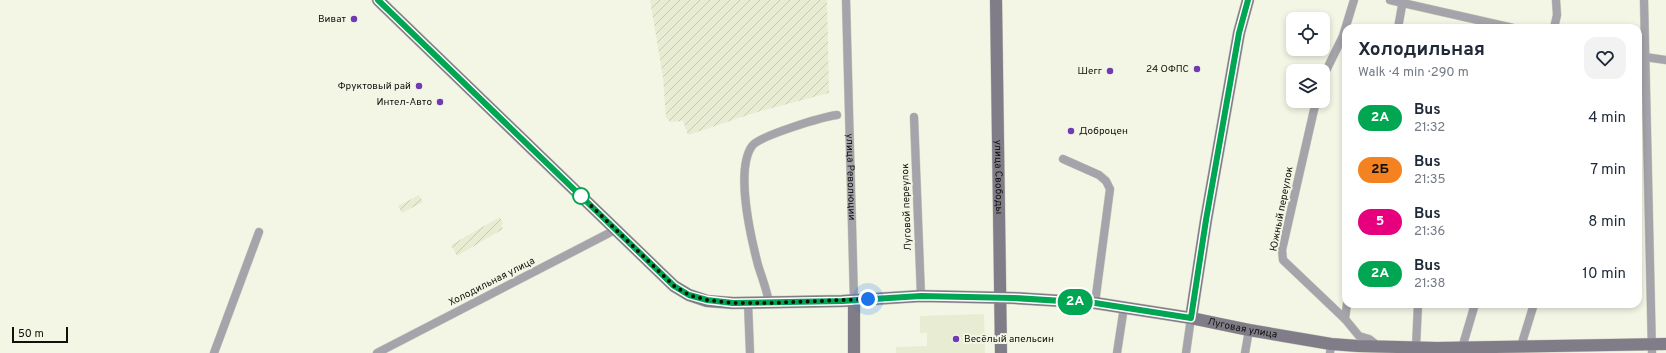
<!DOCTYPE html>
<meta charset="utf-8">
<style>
body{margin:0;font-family:Overpass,sans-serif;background:#f2f2f3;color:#1f2937;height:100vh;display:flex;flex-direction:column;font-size:15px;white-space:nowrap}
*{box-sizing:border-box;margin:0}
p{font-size:13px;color:#747a83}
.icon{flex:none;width:22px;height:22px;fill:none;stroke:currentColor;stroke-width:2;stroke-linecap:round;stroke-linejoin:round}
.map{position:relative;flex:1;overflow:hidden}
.sheet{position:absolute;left:1342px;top:24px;width:300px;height:284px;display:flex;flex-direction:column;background:#fff;border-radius:12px;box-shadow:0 2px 6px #0003}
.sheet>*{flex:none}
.badge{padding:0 8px;border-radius:13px;font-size:14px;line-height:26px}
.buttons{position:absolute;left:1286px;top:12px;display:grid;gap:8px}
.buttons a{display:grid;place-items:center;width:44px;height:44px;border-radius:8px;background:#fff;box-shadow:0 2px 6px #0003;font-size:20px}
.scale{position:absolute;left:12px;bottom:10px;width:56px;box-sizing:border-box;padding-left:4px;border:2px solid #10110b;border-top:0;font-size:11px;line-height:14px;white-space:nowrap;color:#10110b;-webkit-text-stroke:3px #f3f6e5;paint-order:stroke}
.you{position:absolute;width:20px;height:20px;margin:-10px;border:3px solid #fff;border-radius:50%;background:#1a73e8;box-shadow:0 0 0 6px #1a73e833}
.map>.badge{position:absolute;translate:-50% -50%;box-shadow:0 0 0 2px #fff}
.round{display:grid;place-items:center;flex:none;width:42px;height:42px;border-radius:12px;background:#f2f2f3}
.overview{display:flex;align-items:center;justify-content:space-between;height:68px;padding:0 16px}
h1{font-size:19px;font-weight:700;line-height:30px}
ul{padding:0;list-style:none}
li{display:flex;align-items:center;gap:12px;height:52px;padding:0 16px}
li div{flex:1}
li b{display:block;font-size:15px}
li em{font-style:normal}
li .badge{min-width:44px;font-weight:700;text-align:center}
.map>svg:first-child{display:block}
.built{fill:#e8ecd3}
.industrial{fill:url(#industrial-furrows)}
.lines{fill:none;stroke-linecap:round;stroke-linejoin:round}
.street-casing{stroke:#cfd1c2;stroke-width:9}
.secondary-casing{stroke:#cfd1c2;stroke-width:13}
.street{stroke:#a6a4ab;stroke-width:8}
.secondary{stroke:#807d88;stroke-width:12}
.line-casing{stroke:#fff;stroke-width:9}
.line{stroke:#00a651;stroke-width:6}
.walk{stroke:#10110b;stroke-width:4;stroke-dasharray:0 7.2}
.poi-dot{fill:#6f3bb2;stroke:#f3f6e5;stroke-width:1.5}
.stop-dot{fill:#fff;stroke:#00a651;stroke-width:2}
.labels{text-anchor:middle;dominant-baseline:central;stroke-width:4;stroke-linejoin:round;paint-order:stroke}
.poi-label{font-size:10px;fill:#10110b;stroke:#f3f6e5;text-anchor:end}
.street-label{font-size:10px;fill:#10110b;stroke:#f3f6e5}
</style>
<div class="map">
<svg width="1666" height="353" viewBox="0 0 1666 353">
<defs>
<pattern id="industrial-furrows" width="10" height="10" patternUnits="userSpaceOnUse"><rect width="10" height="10" fill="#e8ecd3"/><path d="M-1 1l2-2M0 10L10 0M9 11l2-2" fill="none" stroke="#c6c9b4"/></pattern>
</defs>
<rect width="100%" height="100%" fill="#f3f6e5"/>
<path class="built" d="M984 314 985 353H896V347L927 346V333H920V316Z"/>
<g class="industrial">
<path d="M650 0H827L829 93 754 113 688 135 683 121 671 122 666 118 663 77Z"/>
<path d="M419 195 423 202 402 213 398 206Z"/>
<path d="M500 217 503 223 501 225 503 229 457 256 451 245Z"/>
</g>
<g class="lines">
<defs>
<g id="street">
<path id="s1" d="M846 0 854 300"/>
<path d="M1390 0 1513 28"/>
<path d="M1644 0 1652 353"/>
<path d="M1398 28 1403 0"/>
<path d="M1554 28 1557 15 1556 0"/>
<path d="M1638 56 1666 60"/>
<path d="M1323 77 1343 36 1354 0"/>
<path d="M1316 101 1282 250 1283 260 1345 319"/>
<path d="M914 117 921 296"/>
<path d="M1063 159 1099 175 1106 181 1110 189 1095 303"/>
<path d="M748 303 750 353"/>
<path d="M769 303C767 290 762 278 758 265 751 238 735 170 752 146 759 136 822 117 837 115"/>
<path d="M1347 304 1345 319 1359 336 1369 339 1378 346"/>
<path d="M1521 346 1534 304"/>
<path d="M1416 347 1418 304"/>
<path d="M1462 348 1475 304"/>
<path d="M214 353 259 232"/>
<path d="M377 353 615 230"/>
<path d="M1117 353 1124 307"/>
<path d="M1186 353 1191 318"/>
<path d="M1245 353 1249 330"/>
<path d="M1330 353 1331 344"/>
</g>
<g id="secondary">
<path id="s2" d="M378 0 674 286 689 295 707 301 733 303 842 301 921 296 1014 298 1095 303 1191 318 1249 330 1331 344 1358 346 1437 348 1666 344"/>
<path id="s3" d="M996 0 1001 353"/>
<path d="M854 300V353"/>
<path d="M1191 318 1206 220 1239 33 1248 0"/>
</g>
</defs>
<use href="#street" class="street-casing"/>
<use href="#secondary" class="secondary-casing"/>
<use href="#street" class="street"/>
<use href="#secondary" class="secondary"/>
</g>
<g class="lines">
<defs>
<path id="line" d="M378 0 674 286 689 295 707 300 733 303 842 301 921 296 1014 298 1095 303 1191 318 1206 220 1239 33 1248 0"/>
</defs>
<use href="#line" class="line-casing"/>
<use href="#line" class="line"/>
<path class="walk" d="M581 196 674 286 689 295 707 300 733 303H770L868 299"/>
</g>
<g class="poi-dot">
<circle cx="354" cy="19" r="4"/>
<circle cx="1197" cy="69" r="4"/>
<circle cx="1110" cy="71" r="4"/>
<circle cx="419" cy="86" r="4"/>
<circle cx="440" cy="102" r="4"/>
<circle cx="1071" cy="131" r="4"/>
<circle cx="956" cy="339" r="4"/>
</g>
<circle class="stop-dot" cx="581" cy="196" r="8"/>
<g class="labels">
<g class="poi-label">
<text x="346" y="19">Виват</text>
<text x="1189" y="69">24 ОФПС</text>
<text x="1102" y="71">Шегг</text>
<text x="411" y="86">Фруктовый рай</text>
<text x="432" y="102">Интел-Авто</text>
<text x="1079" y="131" text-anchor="start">Доброцен</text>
<text x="964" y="339" text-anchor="start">Весёлый апельсин</text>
</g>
<g class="street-label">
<text stroke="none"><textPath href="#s1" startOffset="177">улица Революции</textPath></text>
<text stroke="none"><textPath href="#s3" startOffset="177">улица Свободы</textPath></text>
<text transform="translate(907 207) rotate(-92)">Луговой переулок</text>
<text transform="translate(1282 209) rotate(-79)">Южный переулок</text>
<text transform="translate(492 282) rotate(-27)">Холодильная улица</text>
<text stroke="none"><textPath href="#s2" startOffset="986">Луговая улица</textPath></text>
</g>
</g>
</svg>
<div class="buttons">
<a><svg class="icon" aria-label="locate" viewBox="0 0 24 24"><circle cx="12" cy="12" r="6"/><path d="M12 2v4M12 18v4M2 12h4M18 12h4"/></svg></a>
<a><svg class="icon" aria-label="layers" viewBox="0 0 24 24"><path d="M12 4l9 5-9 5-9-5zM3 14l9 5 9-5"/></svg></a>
</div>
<div class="scale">50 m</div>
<div class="you" style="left:868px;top:299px"></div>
<b class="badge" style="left:1075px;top:302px;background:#00a651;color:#fff">2А</b>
<section class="sheet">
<div class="overview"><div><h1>Холодильная</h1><p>Walk · 4 min · 290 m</p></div><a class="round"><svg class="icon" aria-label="heart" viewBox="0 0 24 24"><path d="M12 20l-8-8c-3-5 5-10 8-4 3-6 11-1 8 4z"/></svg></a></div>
<ul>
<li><span class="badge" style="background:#00a651;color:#fff">2А</span><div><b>Bus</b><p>21:32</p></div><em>4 min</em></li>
<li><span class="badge" style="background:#f58220;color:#111">2Б</span><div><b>Bus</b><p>21:35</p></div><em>7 min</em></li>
<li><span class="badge" style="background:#e6007e;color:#fff">5</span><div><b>Bus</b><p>21:36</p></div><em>8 min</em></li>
<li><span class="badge" style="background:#00a651;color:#fff">2А</span><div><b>Bus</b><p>21:38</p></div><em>10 min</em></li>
</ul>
</section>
</div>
